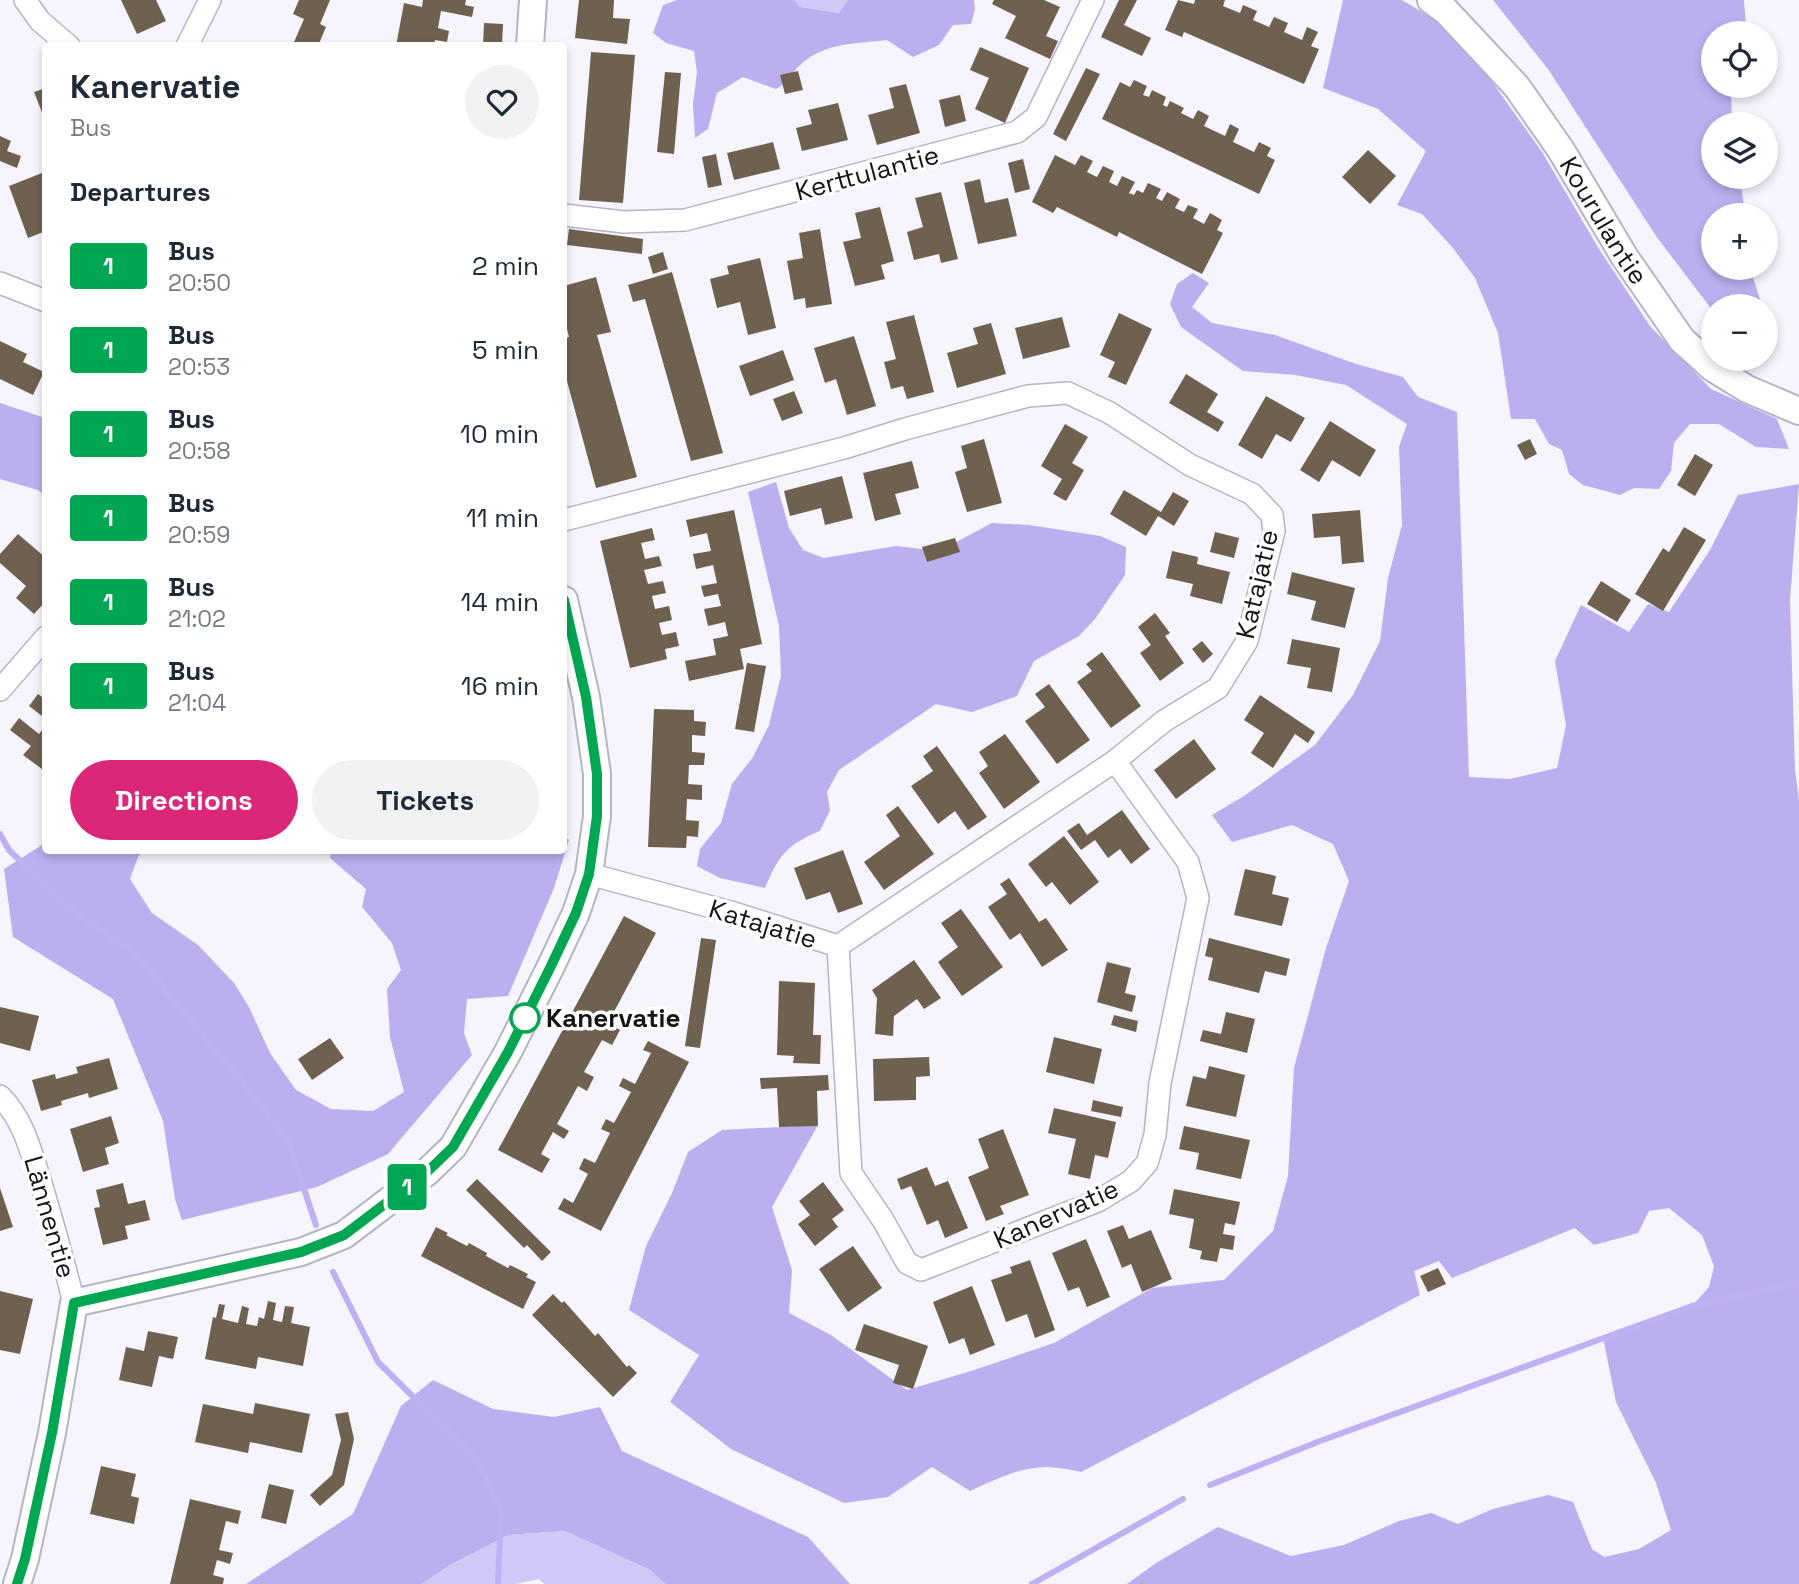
<!DOCTYPE html>
<meta charset="utf-8">
<style>
body{margin:0;font-family:"Space Grotesk",sans-serif;background:#f2f2f3;color:#1f2937;height:100vh;display:flex;flex-direction:column;font-size:26px;white-space:nowrap}
*{box-sizing:border-box;margin:0}
p{font-size:23px;color:#747a83}
.icon{flex:none;width:38px;height:38px;fill:none;stroke:currentColor;stroke-width:2;stroke-linecap:round;stroke-linejoin:round}
.map{position:relative;flex:1;overflow:hidden}
.panel{position:absolute;left:42px;top:42px;width:525px;height:812px;display:flex;flex-direction:column;background:#fff;border-radius:7px;box-shadow:0 4px 10px #0003}
.panel>*{flex:none}
.badge{padding:0 14px;border-radius:5px;font-size:24px;line-height:46px}
.fabs{position:absolute;left:1701px;top:21px;display:grid;gap:14px}
.fabs a{display:grid;place-items:center;width:77px;height:77px;border-radius:50%;background:#fff;box-shadow:0 4px 10px #0003;font-size:35px}
.map>.badge{position:absolute;translate:-50% -50%;box-shadow:0 0 0 4px #fff}
h2{padding:0 28px;font-size:26px;line-height:63px}
.round{display:grid;place-items:center;flex:none;width:74px;height:74px;border-radius:37px;background:#f2f2f3}
.head{display:flex;align-items:center;justify-content:space-between;height:119px;padding:0 28px}
h1{font-size:33px;font-weight:700;line-height:52px}
.primary-button{display:flex;gap:14px;margin-top:auto;padding:14px 28px}
.primary-button a{flex:1;height:80px;border-radius:42px;background:#db2777;color:#fff;font-size:28px;font-weight:700;line-height:80px;text-align:center}
.primary-button a+a{background:#f2f2f3;color:#1f2937}
ul{padding:0;list-style:none}
li{display:flex;align-items:center;gap:21px;height:84px;padding:0 28px}
li div{flex:1}
li b{display:block;font-size:26px}
li em{font-style:normal}
li .badge{min-width:77px;font-weight:700;text-align:center}
.map>svg:first-child{display:block}
.green{fill:#d1c8f7}
.forest{fill:#bcaff0}
.lines{fill:none;stroke-linecap:round;stroke-linejoin:round}
.stream{stroke:#beb0f2;stroke-width:6}
.building{fill:#6f6150}
.minor-casing{stroke:#b6b3c9;stroke-width:24}
.tertiary-casing{stroke:#b6b3c9;stroke-width:30}
.minor{stroke:#fff;stroke-width:21}
.tertiary{stroke:#fff;stroke-width:26}
.line-casing{stroke:#fff;stroke-width:16}
.line{stroke:#00a651;stroke-width:10}
.stop-dot{fill:#fff;stroke:#00a651;stroke-width:3.5}
.labels{text-anchor:middle;dominant-baseline:central;stroke-width:7;stroke-linejoin:round;paint-order:stroke}
.street-label{font-size:26px;fill:#15141b;stroke:#fff}
.stop-label{font-size:26px;font-weight:bold;fill:#15141b;stroke:#fff;text-anchor:start}
</style>
<div class="map">
<svg width="1799" height="1584" viewBox="0 0 1799 1584">
<rect width="100%" height="100%" fill="#f6f4fd"/>
<g class="green">
<path d="M794 0H848L839 13 800 7Z"/>
<path d="M565 1531 650 1570 665 1584H544L539 1579 515 1584H422L450 1565 508 1535Z"/>
</g>
<g class="forest">
<path d="M677 0H794L800 7 839 13 848 0H974L975 9 971 24 953 25 939 45 913 57 887 40C855 44 824 42 799 66 790 75 787 83 776 89L743 77 717 93 708 129 695 138 693 104 697 72 694 51 666 43 653 33 663 5Z"/>
<path d="M1343 0H1402L1439 22 1490 79 1542 152 1599 249 1650 326 1711 389 1777 419 1789 449 1756 447 1719 424H1690L1674 443 1671 471 1659 489 1634 488 1620 495 1583 485 1569 474 1562 450 1549 444 1535 419H1511L1498 333 1475 278 1453 248 1422 214 1397 205 1426 151 1378 109 1323 88Z"/>
<path d="M1493 0H1744L1746 26 1744 33H1713V86H1731L1732 124H1713V177H1740L1745 215H1713V268H1750L1762 306H1713V311L1656 236 1548 69Z"/>
<path d="M1193 273 1209 283 1192 307 1212 323 1275 335 1356 364 1403 377 1418 397 1457 412 1469 777 1510 779 1557 768 1566 725 1555 661 1581 605 1629 632 1648 604 1669 612 1710 550 1738 495 1799 484 1790 600 1795 770 1799 800V1584H1127L1156 1563 1218 1527 1291 1556 1344 1545 1399 1521 1431 1513 1458 1524 1493 1509 1548 1495 1573 1502 1592 1549 1604 1557 1639 1549 1671 1530 1656 1483 1616 1402 1603 1337 1692 1306 1709 1287 1714 1266 1702 1235 1669 1208 1649 1211 1638 1233 1594 1245 1575 1228 1452 1278 1439 1261 1414 1271 1420 1295 1081 1472C1033 1460 1013 1472 970 1491L932 1467 888 1497 844 1503 731 1449 670 1402 699 1355 629 1310 646 1246 672 1193 688 1152 722 1130 818 1125 772 1207 792 1270 789 1313 831 1335 907 1390 971 1371 1054 1343 1152 1288 1224 1280 1273 1231 1288 1176 1294 1068 1326 948 1349 881 1333 844 1292 825 1232 842 1212 815 1244 796 1315 745 1353 695 1380 641 1388 578 1402 525 1399 447 1407 424 1346 385 1296 375 1243 371 1181 327 1170 304 1177 284Z"/>
<path d="M0 403 45 418V496L38 490 0 479Z"/>
<path d="M776 482 789 528 803 550 824 558 896 546 939 551 992 523 1029 525 1100 536 1126 547 1125 575 1095 619 1079 636 1034 661 1017 696 972 712 936 704 839 770 827 792 830 810 820 831C786 845 779 855 765 888L720 878 697 866 700 849 721 823 732 784 753 757 769 725 781 676 779 626 748 492Z"/>
<path d="M564 836 569 840 554 888 508 996 467 999 464 1033 472 1055 388 1154 317 1187 182 1220 175 1199 163 1121 113 999 13 937 4 869 45 843 46 850 142 851 138 857 130 879 152 913 198 945 234 983 249 1007 270 1053 296 1090 331 1109 373 1111 404 1092 390 1037 387 989 401 970 392 943 362 907 366 889 330 858 331 851 564 850Z"/>
<path d="M433 1380 493 1409 554 1417 600 1407 622 1451 808 1537 850 1584H665L650 1570 565 1531 508 1535 450 1565 422 1584H246L353 1514 401 1406Z"/>
</g>
<g class="lines">
<g class="stream">
<path d="M0 834 9 850 64 904 137 956 243 1083 288 1141 316 1225"/>
<path d="M333 1272 378 1362 478 1461 501 1512 498 1584"/>
<path d="M1210 1485 1320 1441 1692 1306 1799 1282"/>
<path d="M1032 1584 1183 1499"/>
</g>
</g>
<g class="building">
<path d="M121 0H156L166 21 137 34Z"/>
<path d="M299 0H330L320 24 326 27 318 46H302L294 42 304 19 293 14Z"/>
<path d="M423 0H466L465 5 474 7 472 17 441 11 438 28 449 31 447 42 435 40 434 46H396L404 3 422 7Z"/>
<path d="M579 0H614L613 18 630 19 627 44 575 38Z"/>
<path d="M994 0H1044L1060 7 1046 36 1058 41 1050 59 1005 38 1016 16 992 4Z"/>
<path d="M1119 0H1137L1124 25 1151 38 1142 56 1101 37Z"/>
<path d="M1178 0 1194 4 1195 0H1225L1223 6 1240 13 1243 5 1257 11 1253 20 1269 27 1274 17 1288 23 1284 32 1302 40 1307 27 1318 32 1311 46 1319 49 1304 84 1184 32 1182 37 1165 30Z"/>
<path d="M484 23 503 24 502 46H483Z"/>
<path d="M980 47 1029 68 1005 123 975 109 989 78 970 70Z"/>
<path d="M591 52 635 55 623 203 579 200Z"/>
<path d="M1086 68 1100 74 1066 141 1053 134Z"/>
<path d="M798 71 803 90 785 94 780 75Z"/>
<path d="M665 72 681 73 674 154 657 152Z"/>
<path d="M1134 80 1147 86 1143 95 1149 97 1152 90 1166 97 1163 105 1167 107 1170 101 1184 108 1181 113 1193 119 1198 110 1209 116 1204 126 1225 136 1230 124 1239 129 1233 142 1254 152 1259 142 1271 148 1267 156 1275 160 1259 194 1102 119 1120 82 1130 87Z"/>
<path d="M906 84 920 133 877 145 868 115 894 108 889 88Z"/>
<path d="M46 88V120H45L34 92Z"/>
<path d="M960 95 966 121 945 127 939 100Z"/>
<path d="M838 103 848 140 802 151 796 128 812 124 808 110Z"/>
<path d="M0 136 11 141 7 151 21 156 17 168 0 161Z"/>
<path d="M773 142 780 169 734 180 727 153Z"/>
<path d="M1368 150 1396 176 1370 204 1342 177Z"/>
<path d="M716 154 722 185 708 188 702 157Z"/>
<path d="M1055 155 1075 165 1081 155 1093 161 1087 172 1097 177 1103 166 1114 171 1109 182 1117 186 1122 176 1135 182 1129 193 1134 195 1137 190 1143 193 1148 183 1161 189 1156 198 1162 201 1167 192 1180 199 1175 208 1184 212 1188 205 1198 209 1193 218 1204 224 1210 213 1222 220 1217 230 1223 233 1202 274 1119 232 1117 237 1057 207 1053 213 1032 202Z"/>
<path d="M1023 159 1030 189 1015 193 1008 163Z"/>
<path d="M42 173 46 184V231L28 238 9 186Z"/>
<path d="M980 179 985 203 1008 198 1017 236 978 244 964 183Z"/>
<path d="M941 192 958 259 941 263 939 254 914 260 907 232 923 227 915 198Z"/>
<path d="M880 207 894 261 881 265 885 279 855 286 843 242 861 238 855 213Z"/>
<path d="M569 229 643 239 642 254 567 245Z"/>
<path d="M820 229 832 304 806 308 805 298 794 300 787 261 803 258 799 233Z"/>
<path d="M663 252 668 269 653 274 648 257Z"/>
<path d="M760 258 776 328 748 335 740 302 717 308 710 279 729 274 727 266Z"/>
<path d="M672 272 723 453 691 461 645 299 633 302 628 285Z"/>
<path d="M596 277 611 332 597 335 637 477 596 488 564 370V339L569 337 564 317V286Z"/>
<path d="M1119 313 1152 329 1126 385 1108 377 1115 362 1100 355Z"/>
<path d="M914 315 934 392 907 399 903 386 891 389 884 362 896 359 886 322Z"/>
<path d="M1062 317 1070 347 1023 359 1015 328Z"/>
<path d="M991 323 1006 374 957 388 947 353 978 344 973 328Z"/>
<path d="M854 336 876 406 847 415 836 379 825 383 814 348Z"/>
<path d="M0 341 27 354 23 362 44 372 33 395 0 379Z"/>
<path d="M783 350 794 380 750 396 739 366Z"/>
<path d="M1186 374 1218 394 1207 412 1224 422 1218 432 1169 403Z"/>
<path d="M794 391 803 413 782 421 773 399Z"/>
<path d="M1266 396 1305 418 1291 442 1276 434 1262 459 1238 445Z"/>
<path d="M1330 421 1376 450 1360 477 1332 460 1319 482 1300 470Z"/>
<path d="M1065 424 1088 437 1072 463 1084 470 1066 501 1053 494 1062 479 1041 466Z"/>
<path d="M984 439 1002 503 967 512 955 472 967 468 961 446Z"/>
<path d="M1530 439 1537 454 1525 460 1517 445Z"/>
<path d="M1695 454 1713 465 1695 496 1677 485Z"/>
<path d="M912 461 919 488 895 494 901 514 875 521 863 473Z"/>
<path d="M842 476 853 518 825 525 821 508 790 516 784 491Z"/>
<path d="M1124 490 1161 512 1173 492 1189 501 1174 526 1158 516 1146 536 1110 514Z"/>
<path d="M734 510 762 644 740 649 744 669 689 681 685 661 716 655 713 639 728 636 725 622 708 626 704 609 721 606 718 594 704 597 701 586 717 583 713 565 696 569 693 554 711 551 707 533 690 537 686 520Z"/>
<path d="M1360 510 1364 562 1342 564 1340 536 1314 538 1312 514Z"/>
<path d="M1684 527 1706 540 1663 611 1635 594 1663 548 1669 552Z"/>
<path d="M652 528 655 540 641 543 645 559 659 556 662 566 644 570 648 584 663 581 666 593 652 596 655 609 669 606 672 620 659 623 662 635 676 632 679 646 665 649 667 659 630 668 600 541Z"/>
<path d="M1215 532 1239 538 1234 558 1210 552Z"/>
<path d="M18 534 46 558V601L34 614 16 598 26 586 0 563V554Z"/>
<path d="M955 538 960 552 927 562 922 547Z"/>
<path d="M1172 551 1198 557 1197 564 1230 572 1222 604 1190 596 1193 584 1166 578Z"/>
<path d="M1292 572 1355 588 1345 628 1311 620 1316 601 1287 594Z"/>
<path d="M1601 581 1631 600 1617 622 1587 604Z"/>
<path d="M1155 613 1170 633 1165 636 1184 663 1160 681 1140 653 1151 645 1138 627Z"/>
<path d="M1292 639 1340 648 1332 692 1307 688 1311 668 1287 664Z"/>
<path d="M1202 641 1213 654 1203 663 1192 649Z"/>
<path d="M1102 652 1141 706 1111 728 1077 682 1092 671 1086 664Z"/>
<path d="M747 663 766 666 754 732 735 729Z"/>
<path d="M1049 684 1090 740 1057 764 1025 721 1045 707 1035 694Z"/>
<path d="M38 694 46 700V719L29 706Z"/>
<path d="M1260 695 1315 732 1308 743 1295 734 1273 768 1251 753 1264 733 1244 720Z"/>
<path d="M654 709 694 710V721L706 722 705 736 692 735V752L705 753 704 765H689L688 784 702 785V800L687 799 686 820 699 821 698 837 687 836 686 848 648 847Z"/>
<path d="M19 718 39 734 46 725V772L23 755 31 746 10 730Z"/>
<path d="M1005 734 1040 782 1004 809 979 773 988 766 979 752Z"/>
<path d="M1194 739 1216 769 1176 799 1154 770Z"/>
<path d="M937 746 987 817 968 830 955 811 938 824 911 786 933 771 923 756Z"/>
<path d="M898 806 934 854 884 890 864 862 900 836 886 815Z"/>
<path d="M1122 810 1150 849 1131 864 1120 849 1108 858 1095 840 1081 850 1067 831 1079 823 1087 835Z"/>
<path d="M1064 836 1099 882 1070 905 1052 882 1046 887 1028 864Z"/>
<path d="M843 850 863 904 838 913 830 892 806 900 794 868Z"/>
<path d="M1245 869 1276 876 1272 894 1289 898 1282 926 1234 915Z"/>
<path d="M1009 878 1039 922 1046 918 1068 950 1042 967 1020 933 1010 940 988 907 1007 894 1000 884Z"/>
<path d="M961 909 1003 967 962 996 938 962 958 947 941 923Z"/>
<path d="M624 916 656 933 608 1023 620 1030 612 1045 602 1040 584 1072 594 1077 587 1091 578 1086 557 1124 569 1131 564 1139 553 1132 541 1154 550 1159 542 1173 498 1150Z"/>
<path d="M701 938 716 940 700 1048 685 1046Z"/>
<path d="M1209 938 1290 959 1286 976 1265 971 1259 993 1208 980 1213 958 1205 956Z"/>
<path d="M914 960 941 998 924 1009 917 999 894 1016 893 1036 875 1034 877 998 872 990Z"/>
<path d="M1107 962 1131 968 1125 993 1136 996 1132 1012 1097 1002Z"/>
<path d="M779 981 815 983 813 1035H821L820 1064 793 1063 794 1056 777 1055Z"/>
<path d="M0 1007 39 1016 30 1051 0 1043Z"/>
<path d="M1226 1012 1255 1019 1247 1053 1200 1041 1203 1030 1221 1034Z"/>
<path d="M1114 1015 1138 1021 1136 1032 1111 1025Z"/>
<path d="M1054 1037 1102 1049 1094 1084 1046 1072Z"/>
<path d="M330 1038 344 1058 312 1080 298 1059Z"/>
<path d="M648 1041 689 1062 601 1231 558 1209 564 1198 573 1203 588 1174 579 1169 584 1158 595 1163 610 1133 601 1129 606 1119 614 1123 631 1092 619 1086 623 1078 635 1084 651 1053 643 1050Z"/>
<path d="M929 1057 930 1076 916 1077V1100L874 1101 873 1059Z"/>
<path d="M109 1058 118 1089 89 1098 88 1093 61 1101 62 1105 41 1111 32 1080 55 1074 56 1079 78 1073 76 1067Z"/>
<path d="M1209 1066 1245 1075 1236 1117 1186 1106 1193 1076 1206 1079Z"/>
<path d="M828 1075 829 1090 817 1091 818 1126 779 1127 777 1088 761 1089 760 1078Z"/>
<path d="M1093 1100 1123 1107 1121 1117 1091 1111Z"/>
<path d="M1054 1108 1116 1122 1108 1158 1095 1155 1090 1179 1068 1174 1076 1139 1048 1133Z"/>
<path d="M111 1116 119 1143 105 1148 109 1164 83 1172 70 1129Z"/>
<path d="M1184 1126 1250 1140 1241 1179 1196 1169 1199 1153 1179 1149Z"/>
<path d="M1003 1129 1029 1195 1000 1206 1004 1214 986 1221 968 1177 989 1168 978 1139Z"/>
<path d="M927 1167 935 1186 948 1181 968 1228 945 1238 938 1220 927 1225 911 1186 901 1190 897 1179Z"/>
<path d="M477 1179 551 1252 542 1261 527 1245 524 1248 466 1190Z"/>
<path d="M823 1182 844 1210 832 1219 838 1227 815 1246 798 1224 810 1215 799 1201Z"/>
<path d="M123 1183 128 1204 145 1200 150 1220 125 1226 128 1239 103 1245 94 1208 100 1207 96 1190Z"/>
<path d="M0 1188 13 1227 0 1231Z"/>
<path d="M1174 1189 1240 1202 1235 1225 1225 1223 1223 1234 1235 1236 1233 1250 1220 1248 1217 1262 1200 1259 1202 1251 1189 1248 1194 1219 1169 1214Z"/>
<path d="M1123 1225 1129 1239 1151 1230 1172 1279 1142 1292 1131 1264 1122 1268 1107 1231Z"/>
<path d="M436 1227 448 1233 446 1235 467 1246 469 1243 487 1253 486 1256 508 1268 510 1265 528 1274 526 1277 536 1282 523 1309 421 1256Z"/>
<path d="M1086 1239 1110 1297 1087 1307 1079 1287 1068 1291 1052 1253Z"/>
<path d="M853 1246 882 1288 848 1312 819 1269Z"/>
<path d="M1030 1260 1055 1330 1035 1338 1027 1314 1006 1322 991 1280 1012 1273 1010 1267Z"/>
<path d="M1438 1268 1446 1284 1428 1292 1420 1276Z"/>
<path d="M972 1286 995 1345 970 1355 964 1338 949 1344 933 1302Z"/>
<path d="M0 1291 33 1299 20 1354 0 1350Z"/>
<path d="M553 1294 562 1303 564 1301 595 1336 598 1333 627 1367 629 1365 637 1373 613 1397 532 1315Z"/>
<path d="M268 1301 276 1303 273 1320 282 1322 285 1306 294 1307 291 1323 310 1327 303 1366 258 1357 256 1369 205 1359 213 1317 216 1318 219 1304 225 1305 222 1319 238 1323 242 1306 249 1308 246 1324 257 1326 259 1317 264 1319Z"/>
<path d="M864 1324 928 1346 913 1389 893 1383 899 1365 855 1350Z"/>
<path d="M148 1331 178 1337 173 1359 159 1356 152 1387 119 1380 126 1347 144 1351Z"/>
<path d="M255 1403 310 1414 302 1453 250 1442 248 1453 195 1442 203 1404 253 1414Z"/>
<path d="M348 1412 354 1439 344 1485 320 1506 310 1495 332 1475 341 1440 335 1414Z"/>
<path d="M101 1466 136 1474 131 1496 139 1498 134 1524 90 1514Z"/>
<path d="M269 1484 294 1490 286 1524 261 1518Z"/>
<path d="M190 1499 241 1511 238 1524 226 1521 219 1550 233 1553 230 1564 217 1560 213 1575 224 1578 223 1584H170Z"/>
</g>
<g class="lines">
<defs>
<g id="minor">
<path d="M25 0 40 21 69 46"/>
<path d="M187 46 210 0"/>
<path d="M564 215 624 222 685 220 1017 132 1036 117 1093 0"/>
<path d="M0 283 46 301"/>
<path d="M564 520 844 448 905 429 1028 396 1068 393 1110 413 1190 465 1252 494 1272 515 1274 531 1247 641 1218 688 1164 721 1115 761 838 946 734 913 589 874"/>
<path d="M0 690 46 637"/>
<path d="M838 946 851 1173 883 1220 907 1263 921 1270 1098 1201 1131 1181 1147 1163 1155 1135 1160 1083 1198 898 1188 862 1115 761"/>
<path d="M0 1096C24 1120 31 1152 41 1183 53 1223 64 1263 74 1303"/>
</g>
<g id="tertiary">
<path id="s1" d="M1431 0 1446 11 1517 87 1561 150 1624 256 1682 340 1713 368 1747 389 1799 411"/>
<path d="M530 46 533 0"/>
<path d="M17 1584 25 1559 52 1433 74 1303 301 1252 344 1235 427 1172 453 1147 508 1052 551 966 576 913 589 874 597 816V774L586 697 564 600"/>
</g>
</defs>
<use href="#minor" class="minor-casing"/>
<use href="#tertiary" class="tertiary-casing"/>
<use href="#minor" class="minor"/>
<use href="#tertiary" class="tertiary"/>
</g>
<g class="lines">
<defs>
<path id="line" d="M17 1584 25 1559 52 1433 74 1303 301 1252 344 1235 427 1172 453 1147 508 1052 551 966 576 913 589 874 597 816V774L586 697 564 600"/>
</defs>
<use href="#line" class="line-casing"/>
<use href="#line" class="line"/>
</g>
<circle class="stop-dot" cx="525" cy="1018" r="14"/>
<g class="labels">
<g class="street-label">
<text transform="translate(867 173) rotate(-15)">Kerttulantie</text>
<text stroke="none"><textPath href="#s1" startOffset="282">Kourulantie</textPath></text>
<text transform="translate(1257 584) rotate(-77)">Katajatie</text>
<text transform="translate(763 924) rotate(17)">Katajatie</text>
<text transform="translate(1056 1214) rotate(-24)">Kanervatie</text>
<text transform="translate(50 1217) rotate(74)">Lännentie</text>
</g>
<g class="stop-label">
<text x="546" y="1018">Kanervatie</text>
</g>
</g>
</svg>
<div class="fabs">
<a><svg class="icon" aria-label="locate" viewBox="0 0 24 24"><circle cx="12" cy="12" r="6"/><path d="M12 2v4M12 18v4M2 12h4M18 12h4"/></svg></a>
<a><svg class="icon" aria-label="layers" viewBox="0 0 24 24"><path d="M12 4l9 5-9 5-9-5zM3 14l9 5 9-5"/></svg></a>
<a>+</a>
<a>−</a>
</div>
<b class="badge" style="left:407px;top:1187px;background:#00a651;color:#fff">1</b>
<section class="panel">
<div class="head"><div><h1>Kanervatie</h1><p>Bus</p></div><a class="round"><svg class="icon" aria-label="heart" viewBox="0 0 24 24"><path d="M12 20l-8-8c-3-5 5-10 8-4 3-6 11-1 8 4z"/></svg></a></div>
<h2>Departures</h2>
<ul>
<li><span class="badge" style="background:#00a651;color:#fff">1</span><div><b>Bus</b><p>20:50</p></div><em>2 min</em></li>
<li><span class="badge" style="background:#00a651;color:#fff">1</span><div><b>Bus</b><p>20:53</p></div><em>5 min</em></li>
<li><span class="badge" style="background:#00a651;color:#fff">1</span><div><b>Bus</b><p>20:58</p></div><em>10 min</em></li>
<li><span class="badge" style="background:#00a651;color:#fff">1</span><div><b>Bus</b><p>20:59</p></div><em>11 min</em></li>
<li><span class="badge" style="background:#00a651;color:#fff">1</span><div><b>Bus</b><p>21:02</p></div><em>14 min</em></li>
<li><span class="badge" style="background:#00a651;color:#fff">1</span><div><b>Bus</b><p>21:04</p></div><em>16 min</em></li>
</ul>
<div class="primary-button"><a>Directions</a><a>Tickets</a></div>
</section>
</div>
